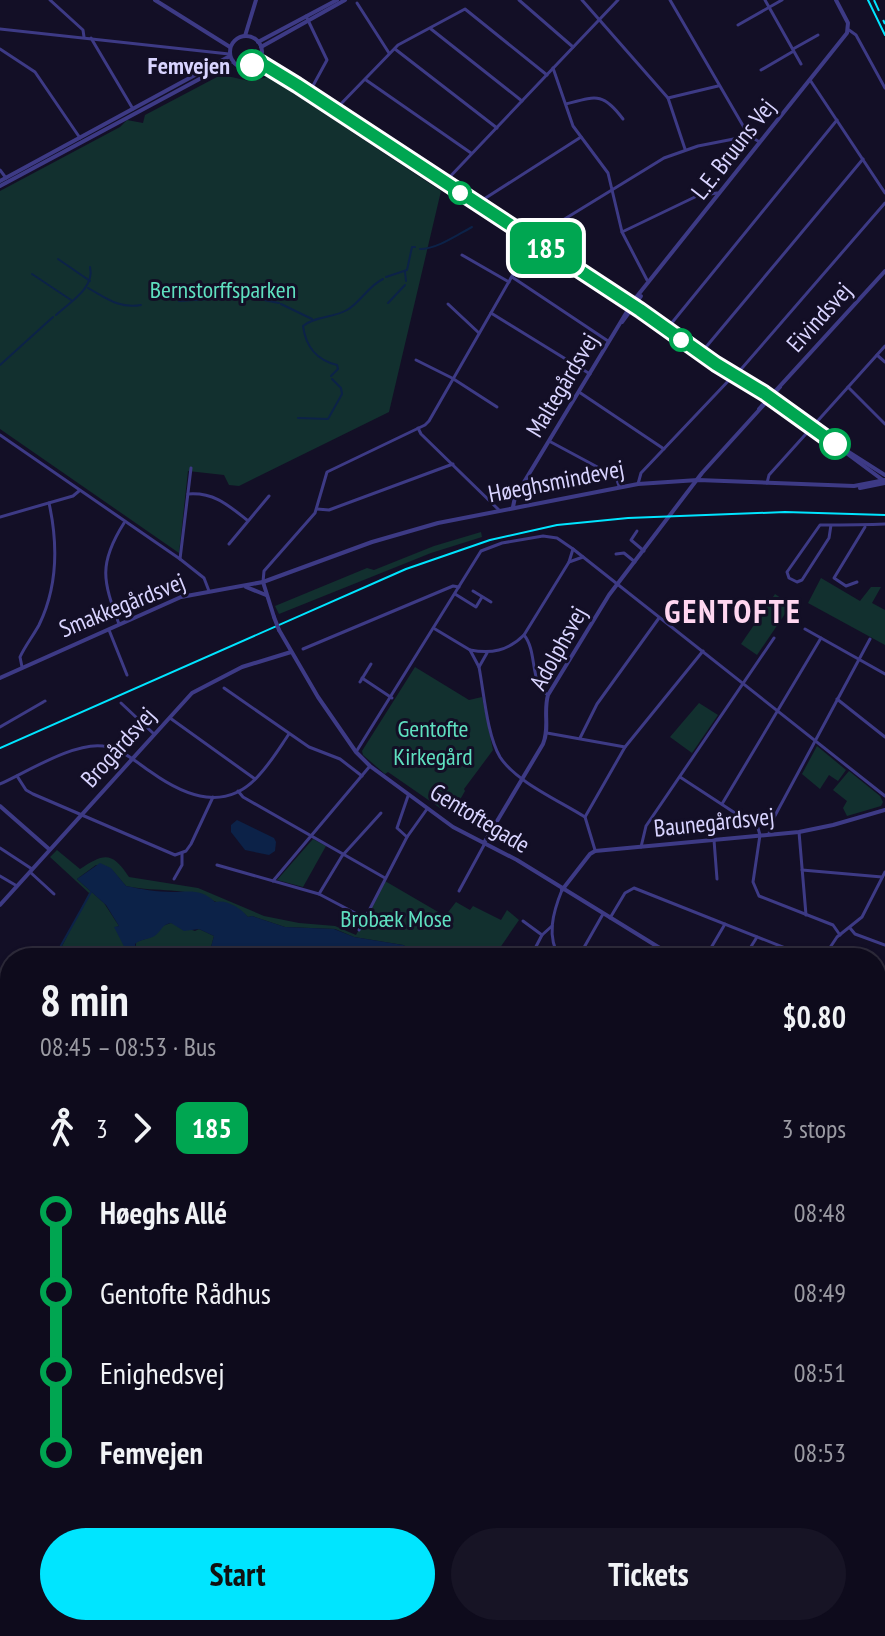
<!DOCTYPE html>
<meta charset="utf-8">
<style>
body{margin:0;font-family:"PT Sans Narrow",sans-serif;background:#171425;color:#f1f3f6;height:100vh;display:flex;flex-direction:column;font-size:30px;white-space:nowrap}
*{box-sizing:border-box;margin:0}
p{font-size:26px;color:#9b9ba3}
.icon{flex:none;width:44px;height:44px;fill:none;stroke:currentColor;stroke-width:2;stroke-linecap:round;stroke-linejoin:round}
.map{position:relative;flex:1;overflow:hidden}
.sheet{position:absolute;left:0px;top:948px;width:886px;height:688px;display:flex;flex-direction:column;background:#0e0b1c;border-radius:32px 32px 0 0;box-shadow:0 2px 6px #0004,0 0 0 2px #2e2b3b}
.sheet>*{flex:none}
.badge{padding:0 16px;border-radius:12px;font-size:28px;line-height:52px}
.map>.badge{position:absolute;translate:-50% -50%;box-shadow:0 0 0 4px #fff}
.legs{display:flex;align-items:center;gap:12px;height:88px;padding:0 40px;font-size:26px}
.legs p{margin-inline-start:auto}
.head{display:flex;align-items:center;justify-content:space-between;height:136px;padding:0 40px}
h1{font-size:44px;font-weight:700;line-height:60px}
.button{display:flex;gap:16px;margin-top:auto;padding:16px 40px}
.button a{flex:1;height:92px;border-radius:48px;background:#00e5ff;color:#111;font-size:32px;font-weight:700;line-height:92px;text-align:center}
.button a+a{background:#171425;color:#f1f3f6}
ul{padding:0 40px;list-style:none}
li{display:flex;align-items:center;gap:28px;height:80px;font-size:30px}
li i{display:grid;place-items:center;width:12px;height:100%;margin:0 10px;background:currentColor}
li i::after{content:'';width:20px;height:20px;margin:-10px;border:6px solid;border-radius:50%;background:#0e0b1c}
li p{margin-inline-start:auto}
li:first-child i{background:linear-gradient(#0000 50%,currentColor 0)}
li:last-child i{background:linear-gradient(currentColor 50%,#0000 0)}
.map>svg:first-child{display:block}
.green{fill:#12302f}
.water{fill:#0c2248}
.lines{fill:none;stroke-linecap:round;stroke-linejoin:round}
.stream{stroke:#0c2248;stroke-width:2}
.minor{stroke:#3d3a85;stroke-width:3}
.tertiary{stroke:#3d3a85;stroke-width:4}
.motorway{stroke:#ff4fa3;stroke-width:8}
.tram{stroke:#00e5ff;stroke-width:2}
.rail{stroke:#00e5ff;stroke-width:2;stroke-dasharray:12 10;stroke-linecap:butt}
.tertiary-bridge{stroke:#3d3a85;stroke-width:4}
.line-1-casing{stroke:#fff;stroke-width:18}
.line-1{stroke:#00a651;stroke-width:12}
.stop-1-dot{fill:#fff;stroke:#00a651;stroke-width:4}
.labels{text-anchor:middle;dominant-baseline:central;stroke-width:6;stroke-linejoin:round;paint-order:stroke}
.stop-label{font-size:24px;font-weight:bold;fill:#d9d4ff;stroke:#130f26;text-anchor:end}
.street-label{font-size:24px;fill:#d9d4ff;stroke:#130f26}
.park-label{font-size:24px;fill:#5fe0c0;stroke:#130f26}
.district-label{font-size:32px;font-weight:bold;letter-spacing:2px;fill:#ffd6f0;stroke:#130f26}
</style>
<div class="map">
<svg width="885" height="1636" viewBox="0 0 885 1636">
<rect width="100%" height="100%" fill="#130f26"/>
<g class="green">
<path d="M227 76 249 81 269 77 441 191 389 412 239 486 229 485 224 475 188 471 179 553 0 429V191L120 127 127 120 143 123 145 115 217 77Z"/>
<path d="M481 532 482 537 431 553 279 614 275 606 367 568 374 570 434 546Z"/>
<path d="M821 578 860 601 871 587H881L872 603 885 610V645L808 603Z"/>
<path d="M775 594 791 605 757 655 741 644Z"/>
<path d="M415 667 469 700 482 697 493 750 464 789 465 791 454 810 444 804 440 808 388 772 385 774 363 755 362 751Z"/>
<path d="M699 703 718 715 692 753 670 737Z"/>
<path d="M817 746 846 770 838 781 829 775 820 789 802 774Z"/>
<path d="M849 771 880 796 883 802 881 806 847 816 843 808 847 801 833 790Z"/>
<path d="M313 839 326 846 303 887 277 880Z"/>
<path d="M57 850 80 869C104 853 112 851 129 877L198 888 264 916 299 923 335 926 356 935 385 881 445 916 456 902 470 910 473 906 501 920 507 910 519 920 493 958H454L432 955 422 950H413L403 945 354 937 335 929 285 927 252 916 248 917C239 907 224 906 214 901 183 886 160 893 126 886L113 871 96 865 77 879 104 903 119 926 116 927 130 958H56L89 893 50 857Z"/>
<path d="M171 923 195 931 199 929 214 936 208 958H151L136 948V942L151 937 162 926Z"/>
<path d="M11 954 19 958H10V1104L0 1101V969Z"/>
<path d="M10 1218V1302L8 1308 0 1305V1219Z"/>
<path d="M103 1626H294L310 1636H97Z"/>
</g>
<g class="water">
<path d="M237 820 274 838 276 842 275 851 269 855 245 850 231 832V825Z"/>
<path d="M100 863 111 868 126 886C140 889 158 892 172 892 188 892 201 888 215 902 226 899 241 908 248 917L252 916 285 927 334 929 354 937 403 945 413 950H422L432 955 454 958H248L222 948 219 953 220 958H208L214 936 199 929 184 931 171 923C162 925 163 928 157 934 151 940 142 938 135 944L136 948 151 958H130L114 927 119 926 106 905 77 879Z"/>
</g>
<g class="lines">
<g class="stream">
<path d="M420 249C437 249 457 235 472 227"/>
<path d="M58 259 90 281"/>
<path d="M405 272 406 281"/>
<path d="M32 274 71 300"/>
<path d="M386 277 407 270 412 247H415"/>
<path d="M88 288C106 298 119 309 141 305"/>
<path d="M212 299 244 296 279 303"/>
<path d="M179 301 208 299"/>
<path d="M388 303 405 285"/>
<path d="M281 304 312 319"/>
<path d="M56 315C70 302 95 288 90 267"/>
<path d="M0 365 53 317"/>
<path d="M331 376 338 369 337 365C317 360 306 348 303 326 315 316 333 318 347 310 361 302 368 286 383 279"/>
<path d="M298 418 328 419 342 394 341 388 332 379"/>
<path d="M54 958 91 892"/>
<path d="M876 1321 885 1326"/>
</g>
<g class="minor">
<path d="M50 0 83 30 84 37"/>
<path d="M519 0 573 47"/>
<path d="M582 0 668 98 685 149"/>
<path d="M670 0 749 136 758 141"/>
<path d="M765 0 801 64"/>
<path d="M357 3 389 53"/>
<path d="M306 16 327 60 309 93"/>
<path d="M738 25 782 0"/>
<path d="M0 29 229 54"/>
<path d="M431 29 522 101"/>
<path d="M849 30 856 35 885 88"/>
<path d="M91 38 133 109"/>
<path d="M0 49 35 72 80 138"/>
<path d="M395 49 497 128"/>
<path d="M793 49 818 35"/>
<path d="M553 68 573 126 608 173 622 232 647 280"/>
<path d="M761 70 792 52"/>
<path d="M366 80 471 153"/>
<path d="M810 80 885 193"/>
<path d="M668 98 718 86"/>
<path d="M566 104C596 96 603 92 623 119"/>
<path d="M335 110 398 45 465 9 547 75"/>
<path d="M0 170 6 178"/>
<path d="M444 183 618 0"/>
<path d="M479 205 484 199 581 137"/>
<path d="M622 232 697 196 717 193"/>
<path d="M532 239 664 158 698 146 749 136"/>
<path d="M462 255 509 282"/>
<path d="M512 277 608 341"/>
<path d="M448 304 479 333"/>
<path d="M491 313 590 374"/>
<path d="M666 330 837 120"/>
<path d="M701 353 863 159"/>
<path d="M877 355 885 362"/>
<path d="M416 360 452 378 497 407"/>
<path d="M736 375 885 203"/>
<path d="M848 387 885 424"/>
<path d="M579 392 664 449"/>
<path d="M418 428 421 434 499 510"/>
<path d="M0 435 180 559 204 578 209 591"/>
<path d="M549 441 616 477 619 486"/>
<path d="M767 483 769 475 885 346"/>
<path d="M638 484 641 473 732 377"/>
<path d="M188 494C214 492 228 505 247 520"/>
<path d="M317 509 329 510 453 464"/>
<path d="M0 517 73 496 79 491"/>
<path d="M831 525 829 538 802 580 797 582 789 578 787 572 820 525C841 525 863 525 885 524"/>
<path d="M637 531 631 540 644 551"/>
<path d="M229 544 269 496"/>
<path d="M616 554 624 553 635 562"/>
<path d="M180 559 191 468"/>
<path d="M569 562 583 557"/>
<path d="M263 582 264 571 315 513 327 472 425 425 429 421 531 243"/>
<path d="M857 582 846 586 834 578 865 527"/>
<path d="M473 591 491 602"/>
<path d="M455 594 476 607 482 597"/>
<path d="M119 624C103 581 98 564 124 523"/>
<path d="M435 629 470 650 479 667"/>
<path d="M805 629 885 674"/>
<path d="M109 630 127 675"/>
<path d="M524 635C538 652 529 684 548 695"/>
<path d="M303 649 453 586 459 587"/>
<path d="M470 650C491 654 508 651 524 635L569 562 573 549"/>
<path d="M487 653 479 667C484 693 487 735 500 757 516 782 560 801 585 817L595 850"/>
<path d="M22 667 20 657C25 646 33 636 39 625 58 586 58 544 49 503"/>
<path d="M362 678 392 698"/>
<path d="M360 682 371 664"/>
<path d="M224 688 309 747 340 759 362 776"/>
<path d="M837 699 885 737"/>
<path d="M121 703 154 734"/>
<path d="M170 718 255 779"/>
<path d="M0 727 45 701"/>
<path d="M547 733 625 747"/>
<path d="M580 738 597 704 659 618"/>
<path d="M356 752 481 551 502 543 543 536 557 538 573 549 885 796"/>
<path d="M17 776 26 790 33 794 175 855 186 851 191 844 213 797"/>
<path d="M680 777 758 828 760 835 753 882 759 896 833 925 840 935"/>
<path d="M0 784C27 772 74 742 103 746 121 748 136 762 151 772 186 797 227 813 260 774 271 762 280 747 289 734"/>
<path d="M238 791 243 797 385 878"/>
<path d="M722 804 821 638"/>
<path d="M585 817 625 747 703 651"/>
<path d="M799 832 806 915"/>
<path d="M769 834 771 823 870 639"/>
<path d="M407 837 397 828 408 796"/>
<path d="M714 840 717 879"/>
<path d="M641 847 646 826 774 638"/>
<path d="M0 848 32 869"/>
<path d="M217 865 319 894 355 913"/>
<path d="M802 870 882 877"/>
<path d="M30 872 54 894"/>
<path d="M0 876 17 886"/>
<path d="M174 879 182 865V853"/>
<path d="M273 881 370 766"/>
<path d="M459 891 484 845"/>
<path d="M319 894 342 856 381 813"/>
<path d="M610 918 625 893 634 888 808 957"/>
<path d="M523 921 542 935"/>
<path d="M850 928 855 934 885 945"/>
<path d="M359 930 407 837 427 809"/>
<path d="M532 954 551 958"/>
<path d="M530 958 542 935 552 926"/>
<path d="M560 958C546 937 553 912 562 890"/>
<path d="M578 958 603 914"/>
<path d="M655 958 660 949"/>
<path d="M705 958 725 924"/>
<path d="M744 958 757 937"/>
<path d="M823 958 837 937 862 917 885 872"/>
<path d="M876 990 885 995"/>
<path d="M876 1019 885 1004"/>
<path d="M876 1095 885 1080"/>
<path d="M0 1130 10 1134"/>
<path d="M876 1252 885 1230"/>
<path d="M0 1308 10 1312"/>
<path d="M6 1351 10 1341"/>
<path d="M876 1400 885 1399"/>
<path d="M0 1426 10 1430"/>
<path d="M0 1470 10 1476"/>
<path d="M876 1475 885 1473"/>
<path d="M876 1546 885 1552"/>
<path d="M0 1553 10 1557"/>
<path d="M876 1571 885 1557"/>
<path d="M3 1620 10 1622"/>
<path d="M423 1626 441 1636"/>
<path d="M442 1635 456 1626"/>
<path d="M26 1636 30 1626"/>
<path d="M47 1636 53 1626"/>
<path d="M65 1636 71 1626"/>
<path d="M82 1636 88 1626"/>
<path d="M585 1636H588"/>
<path d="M645 1636 648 1626"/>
<path d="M768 1636 775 1626"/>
<path d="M835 1636 841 1626"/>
</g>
<g class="tertiary">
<path d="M155 0 230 47"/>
<path d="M245 36 256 0"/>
<circle cx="246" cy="52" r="16"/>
<path d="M258 42 337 0"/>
<path d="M261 47 345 0"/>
<path d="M261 57 274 68"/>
<path d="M258 62 512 225 557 258"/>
<path d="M0 181 230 56"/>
<path d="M0 186 233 61"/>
<path d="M505 223 548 254 643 312 758 396 788 412"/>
<path d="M594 284 616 301 653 323"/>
<path d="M622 322 641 296"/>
<path d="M722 366 779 403 884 481"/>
<path d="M759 409 885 271"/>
<path d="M836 444 885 475"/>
<path d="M860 488 885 483"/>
<path d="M513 507 515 497 634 300 847 33 848 23 836 0"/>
<path d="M263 582 274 617"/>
<path d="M246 587 266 595"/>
<path d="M279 630 318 697 356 752 370 766 453 827 517 860 676 958"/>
<path d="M0 678 181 597 263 582 372 542 438 523 638 484 698 480 854 486 885 480"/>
<path d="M0 806 49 849"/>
<path d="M484 843 543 744C550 728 543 712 548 695L609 595 702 473 780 387"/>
<path d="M562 890 590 854 595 851 799 832 833 825 885 810"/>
<path d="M0 905 192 693 242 667 291 652"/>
<path d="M876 1105 885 1117"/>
<path d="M876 1159H885"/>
<path d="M876 1183H885"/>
<path d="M0 1191H10"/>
<path d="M0 1215H10"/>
<path d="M0 1359 10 1361"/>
<path d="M876 1361 885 1344"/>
<path d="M0 1364 10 1367"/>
<path d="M0 1458 10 1444"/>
<path d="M728 1626 748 1636"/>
<path d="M552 1636 569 1626"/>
</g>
<g class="motorway">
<path d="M876 1168H885"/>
<path d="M876 1176H885"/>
<path d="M0 1200H10"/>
<path d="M0 1207H10"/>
</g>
<g class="tram">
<path d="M868 0 885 35"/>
<path d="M0 748 406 569 490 540 557 525 628 518 785 512 885 515"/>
<path d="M876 1441 885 1439"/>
<path d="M491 1636 509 1626"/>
</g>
<path class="rail" d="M874 0 885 24"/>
<path class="tertiary-bridge" d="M274 617 279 630"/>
</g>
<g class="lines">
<defs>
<path id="line-1" d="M252 65 261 63 297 85 640 310 716 364 764 393 835 444"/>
</defs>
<use href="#line-1" class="line-1-casing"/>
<use href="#line-1" class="line-1"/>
</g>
<g class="stop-1-dot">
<circle cx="252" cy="65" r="14"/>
<circle cx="460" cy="193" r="10"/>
<circle cx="681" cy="340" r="10"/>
<circle cx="835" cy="444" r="14"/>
</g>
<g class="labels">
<g class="stop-label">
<text x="230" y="65">Femvejen</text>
</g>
<g class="street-label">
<text transform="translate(733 149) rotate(-52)">L.E. Bruuns Vej</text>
<text transform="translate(819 317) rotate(-48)">Eivindsvej</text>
<text transform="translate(562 385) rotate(-59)">Maltegårdsvej</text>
<text transform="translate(556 481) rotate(-11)">Høeghsmindevej</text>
<text transform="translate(122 605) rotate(-22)">Smakkegårdsvej</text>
<text transform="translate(558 648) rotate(-61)">Adolphsvej</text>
<text transform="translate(118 747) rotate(-48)">Brogårdsvej</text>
<text transform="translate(480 818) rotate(31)">Gentoftegade</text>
<text transform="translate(714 822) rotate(-6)">Baunegårdsvej</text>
</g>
<g class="park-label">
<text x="223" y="289">Bernstorffsparken</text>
<text x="433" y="728">Gentofte<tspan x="433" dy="28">Kirkegård</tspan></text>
<text x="396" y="918">Brobæk Mose</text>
</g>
<g class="district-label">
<text x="733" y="611">GENTOFTE</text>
</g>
</g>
</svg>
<b class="badge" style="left:546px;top:248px;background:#00a651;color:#fff">185</b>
<section class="sheet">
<div class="head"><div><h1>8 min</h1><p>08:45 – 08:53 · Bus</p></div><b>$0.80</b></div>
<div class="legs"><svg class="icon" aria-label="walk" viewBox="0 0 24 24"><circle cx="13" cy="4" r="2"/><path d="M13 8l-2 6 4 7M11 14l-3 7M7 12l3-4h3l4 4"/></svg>3<svg class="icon" aria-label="forward" viewBox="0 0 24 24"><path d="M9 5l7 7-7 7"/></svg><b class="badge" style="background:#00a651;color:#fff">185</b><p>3 stops</p></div>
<ul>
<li><i style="color:#00a651"></i><b>Høeghs Allé</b><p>08:48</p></li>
<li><i style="color:#00a651"></i><span>Gentofte Rådhus</span><p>08:49</p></li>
<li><i style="color:#00a651"></i><span>Enighedsvej</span><p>08:51</p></li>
<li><i style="color:#00a651"></i><b>Femvejen</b><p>08:53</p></li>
</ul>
<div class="button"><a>Start</a><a>Tickets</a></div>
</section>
</div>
